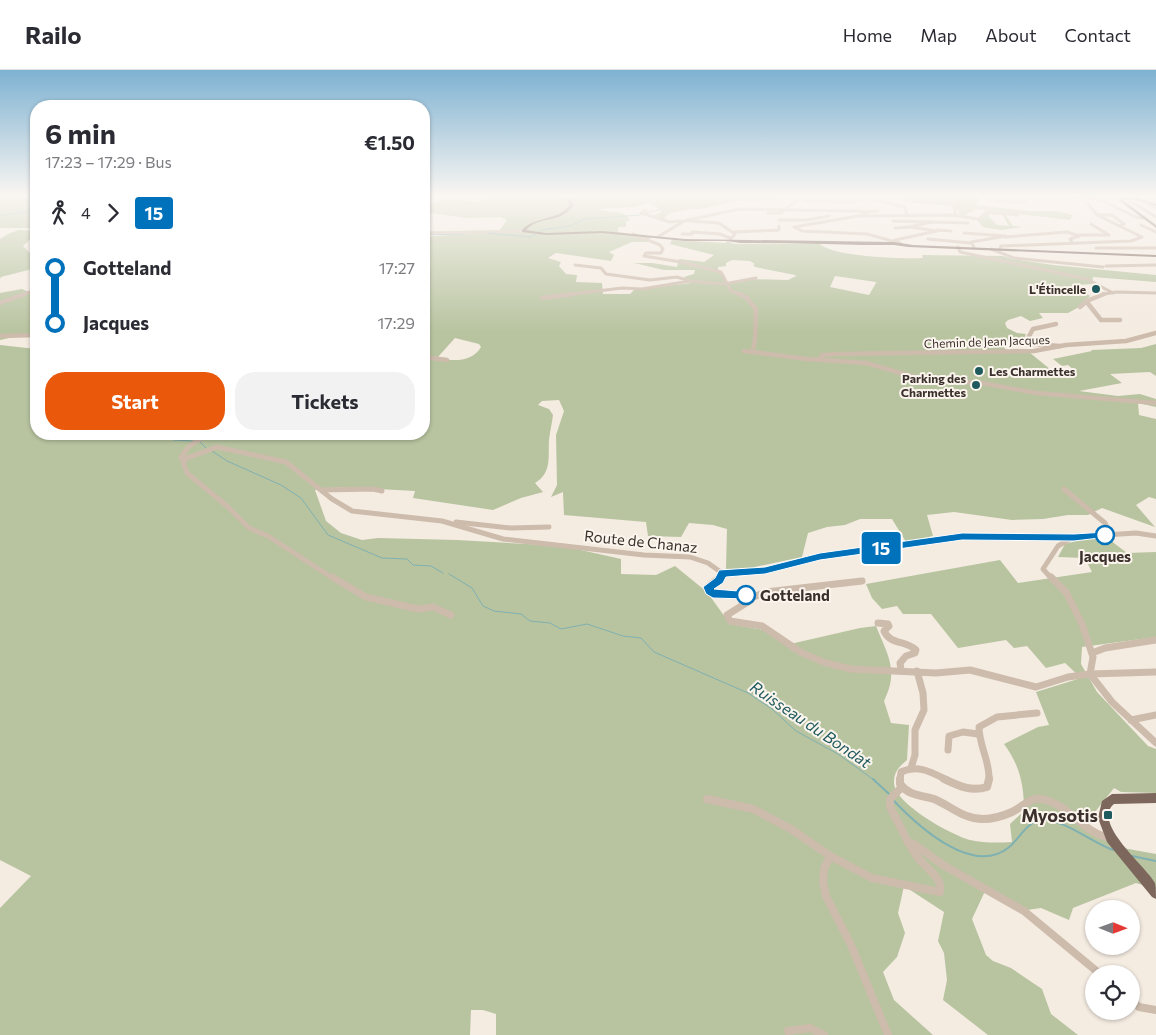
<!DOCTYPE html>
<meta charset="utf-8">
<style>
body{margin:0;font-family:Commissioner,sans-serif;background:#f2f2f3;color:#2b2b33;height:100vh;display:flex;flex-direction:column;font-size:19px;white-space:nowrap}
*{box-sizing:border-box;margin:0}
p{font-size:16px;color:#7c7c81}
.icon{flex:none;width:28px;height:28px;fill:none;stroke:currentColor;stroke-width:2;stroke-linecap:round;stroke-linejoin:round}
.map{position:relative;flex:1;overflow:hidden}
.drawer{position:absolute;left:30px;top:30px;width:400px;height:340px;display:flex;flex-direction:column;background:#fff;border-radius:20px;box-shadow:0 1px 4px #0004}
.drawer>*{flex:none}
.badge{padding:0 10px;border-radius:4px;font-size:18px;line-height:32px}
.needle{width:32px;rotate:91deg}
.tools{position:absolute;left:1085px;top:830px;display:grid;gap:10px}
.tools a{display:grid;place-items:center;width:55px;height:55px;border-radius:50%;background:#fff;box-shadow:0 1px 4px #0004;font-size:25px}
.map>.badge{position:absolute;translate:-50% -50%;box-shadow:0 0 0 2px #fff}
.legs{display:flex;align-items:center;gap:8px;height:55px;padding:0 15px;font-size:16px}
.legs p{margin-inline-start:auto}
.headline{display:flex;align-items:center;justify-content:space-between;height:85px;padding:0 15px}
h1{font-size:28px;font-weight:700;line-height:38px}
.cta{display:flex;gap:10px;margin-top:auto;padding:10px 15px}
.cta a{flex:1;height:58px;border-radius:20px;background:#ea580c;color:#fff;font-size:20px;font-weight:700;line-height:58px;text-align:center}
.cta a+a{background:#f2f2f3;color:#2b2b33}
ul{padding:0 15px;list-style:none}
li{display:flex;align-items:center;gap:18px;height:55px;font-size:19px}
li i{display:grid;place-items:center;width:8px;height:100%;margin:0 6px;background:currentColor}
li i::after{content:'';width:12px;height:12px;margin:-6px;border:4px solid;border-radius:50%;background:#fff}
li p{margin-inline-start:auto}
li:first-child i{background:linear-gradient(#0000 50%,currentColor 0)}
li:last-child i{background:linear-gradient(currentColor 50%,#0000 0)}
header{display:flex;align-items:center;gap:30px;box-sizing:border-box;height:70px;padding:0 25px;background:#fff;border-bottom:1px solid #e1e1e2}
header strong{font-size:24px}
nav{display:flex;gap:28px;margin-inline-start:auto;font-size:18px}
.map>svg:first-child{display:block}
.green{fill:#b8c4a0;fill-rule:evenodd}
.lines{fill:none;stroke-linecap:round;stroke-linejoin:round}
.stream-far1{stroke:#7fb0b2;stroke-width:1}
.stream{stroke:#7fb0b2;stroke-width:2}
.minor-far4{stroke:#cdbbac;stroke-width:3}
.minor-far3{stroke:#cdbbac;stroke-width:4.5}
.minor-far2{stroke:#cdbbac;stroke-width:5}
.minor-far1{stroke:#cdbbac;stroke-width:7}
.minor{stroke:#cdbbac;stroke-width:8}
.major{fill:#7d675c;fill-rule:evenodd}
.line-1{fill:#0072bc;stroke:#fff}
.poi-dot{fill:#1f5a5e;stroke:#fbf5ee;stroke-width:2}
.stop-1-dot{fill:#fff;stroke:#0072bc;stroke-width:2.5}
.labels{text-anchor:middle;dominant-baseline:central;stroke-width:4;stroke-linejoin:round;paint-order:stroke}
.far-poi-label{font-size:12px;font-weight:bold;fill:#3b302b;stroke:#fbf5ee;text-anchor:end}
.far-street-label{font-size:12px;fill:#3b302b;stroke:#fbf5ee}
.street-label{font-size:15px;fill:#3b302b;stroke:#fbf5ee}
.stop-label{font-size:15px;font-weight:bold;fill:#3b302b;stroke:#fbf5ee}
.water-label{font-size:16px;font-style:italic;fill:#1f5a5e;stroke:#fbf5ee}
.near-poi-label{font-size:18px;font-weight:bold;fill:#3b302b;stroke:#fbf5ee;text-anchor:end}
</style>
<header>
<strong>Railo</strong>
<nav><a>Home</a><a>Map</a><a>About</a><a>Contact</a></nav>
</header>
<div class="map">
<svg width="1156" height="965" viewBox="0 0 1156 965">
<rect width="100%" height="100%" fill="#f4ebe1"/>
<g class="green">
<rect x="0" y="126" width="36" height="32"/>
<path d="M488 126H777V130L736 131 701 139H691L669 143 664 149 653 146 661 142 660 139 649 133 634 137 598 139C608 144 625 138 630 151H626V157H618V162L651 167 647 172H632L609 182 614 185 611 191 556 183 548 188 561 192 559 196 566 204 577 205 576 212 602 213 603 224H630L634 220 691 213 684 207 694 204 695 200H664L634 193H652L677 197 679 189 704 192 714 185 670 174 672 170 726 173V171L734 174 819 173C830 187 904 189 923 188L922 185 1003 186 1012 189 1053 195 1156 205V212L1093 207 1092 214 1075 215 1090 226 1079 237 1068 243H1039L1043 248 1030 251 1021 246 1008 250 1005 253 1007 258 1017 263 1026 264 1024 269 993 273 1002 276 1009 282H1029L1056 304 1075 301 1068 295 1062 296 1053 289 1092 281 1091 280 1141 278 1156 274V306L1150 302 1110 304 1122 313 1079 321 1118 326 1140 324 1156 329V337L1138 333 1139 345 1156 349V429L1149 427 1136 435 1155 457 1102 438 1088 445H1068L1043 449 1012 450 954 442 927 445 933 466 906 472 892 449H860L845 455 827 457 808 463 802 487 741 500 726 499 727 459 713 455 689 453 681 467 648 466 646 452 564 445 563 422 551 427 557 415 556 365 564 341 559 330 542 331 538 335 549 339 553 345C552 353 550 361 549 370 548 387 552 403 535 413L543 422 521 428 493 440 413 428 415 421 341 417 315 420 326 451 341 463 362 470 378 468 457 470 563 476 621 489V504L656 505 675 496 707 522 730 554 764 560 786 575 860 558 876 556C888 586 899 600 884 631L891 653 909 655 907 690C900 696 894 701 894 712 893 733 951 765 970 770 984 773 997 773 1012 772L1010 754 1024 741C1024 715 1020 696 1004 674L1038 657 1049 655 1036 622 1081 608 1065 593 1046 598 1027 576 1014 578 1006 570 958 578 931 544H903L897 536 882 539 872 528 866 514 1000 490 1018 513 1092 502 1085 488 1058 487 1065 474 1087 468 1106 467 1127 483 1156 482V567L1082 577 1081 594 1097 622 1148 676 1156 679V723L1121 722 1114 718 1091 747 1078 746 1112 776 1156 784V819L1136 813 1073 838 1069 850 1041 838 1027 840 986 819 972 849 986 885 993 891 1011 898 1042 919 1051 944 1078 965H988L943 930 947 910 944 883 938 871 944 842 904 816 898 843 905 863 897 887 883 902 894 930 933 965H496V944L483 940H471L470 965H0V838L31 806 0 790V275L36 279V364H424V167L499 161 507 150 500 147 466 148 424 142V136C433 133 442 129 452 129 464 128 476 135 488 128ZM732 190 750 191 755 194 753 195 755 197 795 205 796 206 788 210 749 209 728 212 719 202 718 197 726 196V193ZM835 206 876 212V213L869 225 830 217ZM455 268 479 274 481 277C472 293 452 291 437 288Z"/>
<path d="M899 126H982L976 135 1030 141H1056L1073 145 1070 150 976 139 963 146 958 143 961 141 956 140 954 136 904 132Z"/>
<path d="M989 142V147L997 155 1009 156 1002 144H1005L1013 156 1023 157 1001 160 983 157 976 149 983 148 985 143Z"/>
<path d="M19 160 36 161V164L23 176 32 185 36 183V198L1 207 0 209V169L8 164Z"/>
<path d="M22 219 33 224 36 223V262L0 270V223Z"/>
</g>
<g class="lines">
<g class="stream-far1">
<path d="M26 141 34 135 31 134 33 133 30 130 33 128 31 126"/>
<path d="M646 143 661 139 666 133 664 130 670 126"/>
<path d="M33 144 36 146"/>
<path d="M0 146 24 142 30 143"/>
<path d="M486 163 531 167 542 160 570 156 585 149 640 145"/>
<path d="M424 165 463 164"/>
<path d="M160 364 174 370 193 371"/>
<path d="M200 372 206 378"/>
<path d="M212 381 227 391 281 415 301 428 328 465 382 488 407 489 413 495 431 496 443 503"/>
<path d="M449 504 472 518 483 536 494 541 521 544 530 551 550 553 561 559 587 554 623 566 641 568 654 582 748 623 772 639 796 661 838 684 874 710"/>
</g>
<g class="stream">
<path d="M873 709 889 724"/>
<path d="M894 731C918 756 972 806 1008 778 1020 769 1026 751 1043 750 1063 749 1093 773 1113 780"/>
<path d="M1132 786 1156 791"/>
</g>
<g class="minor-far4">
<path d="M941 126C950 131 957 135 955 146"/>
<path d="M1067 126 1101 130 1136 147 1143 148"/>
<path d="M1122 126 1156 147"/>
<path d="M1153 126 1156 128"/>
<path d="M1138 129 1156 138"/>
<path d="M804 131 855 132 859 129H872L905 137 907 146"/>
<path d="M991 131 1026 132 1015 126"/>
<path d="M789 136 805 126"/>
<path d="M646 140 641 143 670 152 681 151"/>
<path d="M862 142 878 141"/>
<path d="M768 143H781L787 138"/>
<path d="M1098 145H1112L1124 154 1120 156"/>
<path d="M779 150H807L829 146"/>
<path d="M690 151 719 153 735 164 730 170"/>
<path d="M893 151 968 153"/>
<path d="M1141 155 1156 162"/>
<path d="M895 158 910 157"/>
<path d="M937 160 951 161"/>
<path d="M733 162 779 160V156"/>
<path d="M424 163 523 161"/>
<path d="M964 163 1006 166 971 172 974 177"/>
<path d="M633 164 660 175 663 179 661 183H646L644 186 681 192 721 202 731 221 742 225"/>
<path d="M682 164H692V162L720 164 730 168"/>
<path d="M1078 165H1109L1091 154"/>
<path d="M658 167 684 151 739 139 860 141 867 145"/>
<path d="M1005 167 1067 162 1079 166 1070 169 1072 172"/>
<path d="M895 170 937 161 910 157 932 152"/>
<path d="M936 170 928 169 971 173"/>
<path d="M900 173 867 164 802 161 794 157 858 146 951 145 979 149 986 142 1018 145"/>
<path d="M958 177 960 182 1087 209 1113 223"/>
<path d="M1096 178H1156"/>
<path d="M991 179 1014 188 1103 197"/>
<path d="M1000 179 1001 176 1131 171 1142 167 1097 145 1084 129"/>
<path d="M575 195 601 198 606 204 650 210 677 207 690 211 724 214 756 208"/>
<path d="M1106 196 1156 195"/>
<path d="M21 225 36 220"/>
<path d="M564 225 622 218 642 219 690 211"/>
<path d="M1099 225 1116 222 1156 223"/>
</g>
<g class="minor-far3">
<path d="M739 224 746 227 756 239 755 271 752 282"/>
<path d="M542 228 574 224"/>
<path d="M1086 231 1101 250H1120"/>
<path d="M0 233 25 224"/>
<path d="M1080 237 1087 231 1104 224"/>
<path d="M1056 254 1033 259 1027 270 1032 274 1060 276"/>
<path d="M0 266 36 265"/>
<path d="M744 281 807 289 866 293 925 310 982 313 1036 323 1156 333"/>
<path d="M424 287 447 290"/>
<path d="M820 289 822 285 838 284 1034 281 1066 275 1126 271 1156 263"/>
</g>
<g class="minor-far2">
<path d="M213 364C201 368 186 375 181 388L190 387 217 377 286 392 332 429 352 441 442 451 503 469 644 485 690 487 708 493 722 503 765 501 820 487 962 467H1074L1136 463 1156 466"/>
<path d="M187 388 183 392 187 403 227 436 249 458 268 466 334 509"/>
<path d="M1064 419 1105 453 1110 465"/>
<path d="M321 420 373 419 382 421"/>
<path d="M456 452 511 458 549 457"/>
<path d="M720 509 722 503"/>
<path d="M1052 509 1043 499 1058 476 1070 469"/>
</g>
<g class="minor-far1">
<path d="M332 507 366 527 418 539 433 537 451 545"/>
<path d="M720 507 708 517 710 523 746 525 751 530 727 545 730 551 762 556 802 583 826 593 851 599 936 603 970 600 1036 617 1068 607 1090 604 1156 602"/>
<path d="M1051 507 1066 522 1082 554 1093 587 1090 604 1112 632 1156 673"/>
<path d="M751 528 766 522 862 511"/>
<path d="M878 553 888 554 889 556 884 561C890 575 906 570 916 580L915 583 906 586 900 593 901 600"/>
<path d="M1092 583 1105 578 1156 570"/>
<path d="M1131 650 1156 645"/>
<path d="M948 680 949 666 963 662 978 664"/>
<path d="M911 698 915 685V660L924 640 923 623 917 601"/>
<path d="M900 710 901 702C918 694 931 702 947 710"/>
<path d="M989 710C990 691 979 676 979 657L997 647 1037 643"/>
</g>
<g class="minor">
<path d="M900 709V714C909 726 921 725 934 729 951 736 963 749 983 749 993 749 1003 746 1012 742 1025 736 1030 725 1046 730 1072 737 1082 763 1111 768"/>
<path d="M944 709C959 716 971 722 987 717L989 709"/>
<path d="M902 717 890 729V737L908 772 914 774 943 795 1024 841 1100 904"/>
<path d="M707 729 753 739 791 759 830 786 872 808 940 822C943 808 927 799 919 789 915 784 912 778 908 772"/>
<path d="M830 786 824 799 823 813 826 826 851 875 888 965"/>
<path d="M1131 930 1139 937 1156 940"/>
<path d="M788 961 810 958 824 965"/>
</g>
<g class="major">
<path d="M564 126H568L574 135C559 155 540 145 526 160L546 163 602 161 685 169 894 172 913 175 1156 185V187L908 177 894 175H863L786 173H740L727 171H685L602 163 546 165 522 162V160C535 146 558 151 570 135Z"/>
<path d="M1124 127 1138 128 1156 134V136C1145 132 1135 128 1123 130L1156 155V158L1118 130Z"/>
<path d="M1156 723V733L1114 734C1091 753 1147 797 1155 813 1156 817 1156 824 1156 829L1152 827 1107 772 1098 748 1102 731 1112 724Z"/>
</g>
</g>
<linearGradient id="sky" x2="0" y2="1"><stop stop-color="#7eb2d2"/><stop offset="0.48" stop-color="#faf6f2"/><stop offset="1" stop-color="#faf6f2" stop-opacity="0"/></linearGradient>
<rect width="1156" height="262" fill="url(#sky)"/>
<path class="line-1" d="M1105 462 1108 463V467L1074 471 962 470 820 490 765 504 726 507 723 513 714 519 750 522 751 525 750 528 746 529 713 528 706 524 703 517 715 508 719 500 765 497 820 483 962 463 1074 464Z"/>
<g class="poi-dot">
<circle cx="1096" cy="219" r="5"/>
<circle cx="979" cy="301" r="5"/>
<circle cx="976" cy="315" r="5"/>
<rect x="1103" y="740" width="10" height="10" rx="2.5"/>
</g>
<g class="stop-1-dot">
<circle cx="1105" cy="465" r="9"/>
<circle cx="746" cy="525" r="9"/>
</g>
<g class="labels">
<g class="far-poi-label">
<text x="1086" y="219">L'Étincelle</text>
<text x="989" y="301" text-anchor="start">Les Charmettes</text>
<text x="966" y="308">Parking des<tspan x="966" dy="14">Charmettes</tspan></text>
</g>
<g class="far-street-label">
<text transform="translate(987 271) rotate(-2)">Chemin de Jean Jacques</text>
</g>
<g class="street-label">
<text transform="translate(641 471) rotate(6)">Route de Chanaz</text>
</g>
<g class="stop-label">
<text x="1105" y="486">Jacques</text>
<text x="760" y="525" text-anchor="start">Gotteland</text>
</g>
<g class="water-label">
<text transform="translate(811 654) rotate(34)">Ruisseau du Bondat</text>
</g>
<g class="near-poi-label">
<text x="1098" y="745">Myosotis</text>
</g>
</g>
</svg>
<div class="tools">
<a><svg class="needle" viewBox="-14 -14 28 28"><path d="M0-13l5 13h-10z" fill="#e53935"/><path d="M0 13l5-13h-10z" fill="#7c7c81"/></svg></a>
<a><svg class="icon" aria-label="locate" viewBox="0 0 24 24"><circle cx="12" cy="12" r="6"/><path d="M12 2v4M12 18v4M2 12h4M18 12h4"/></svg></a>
</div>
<b class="badge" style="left:881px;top:478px;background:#0072bc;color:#fff">15</b>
<section class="drawer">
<div class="headline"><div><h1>6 min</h1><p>17:23 – 17:29 · Bus</p></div><b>€1.50</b></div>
<div class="legs"><svg class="icon" aria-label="walk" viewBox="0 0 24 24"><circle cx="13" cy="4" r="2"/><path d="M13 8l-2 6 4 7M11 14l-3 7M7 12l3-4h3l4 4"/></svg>4<svg class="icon" aria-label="forward" viewBox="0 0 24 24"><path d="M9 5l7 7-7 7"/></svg><b class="badge" style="background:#0072bc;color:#fff">15</b></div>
<ul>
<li><i style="color:#0072bc"></i><b>Gotteland</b><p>17:27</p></li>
<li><i style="color:#0072bc"></i><b>Jacques</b><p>17:29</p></li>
</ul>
<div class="cta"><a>Start</a><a>Tickets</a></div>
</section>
</div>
